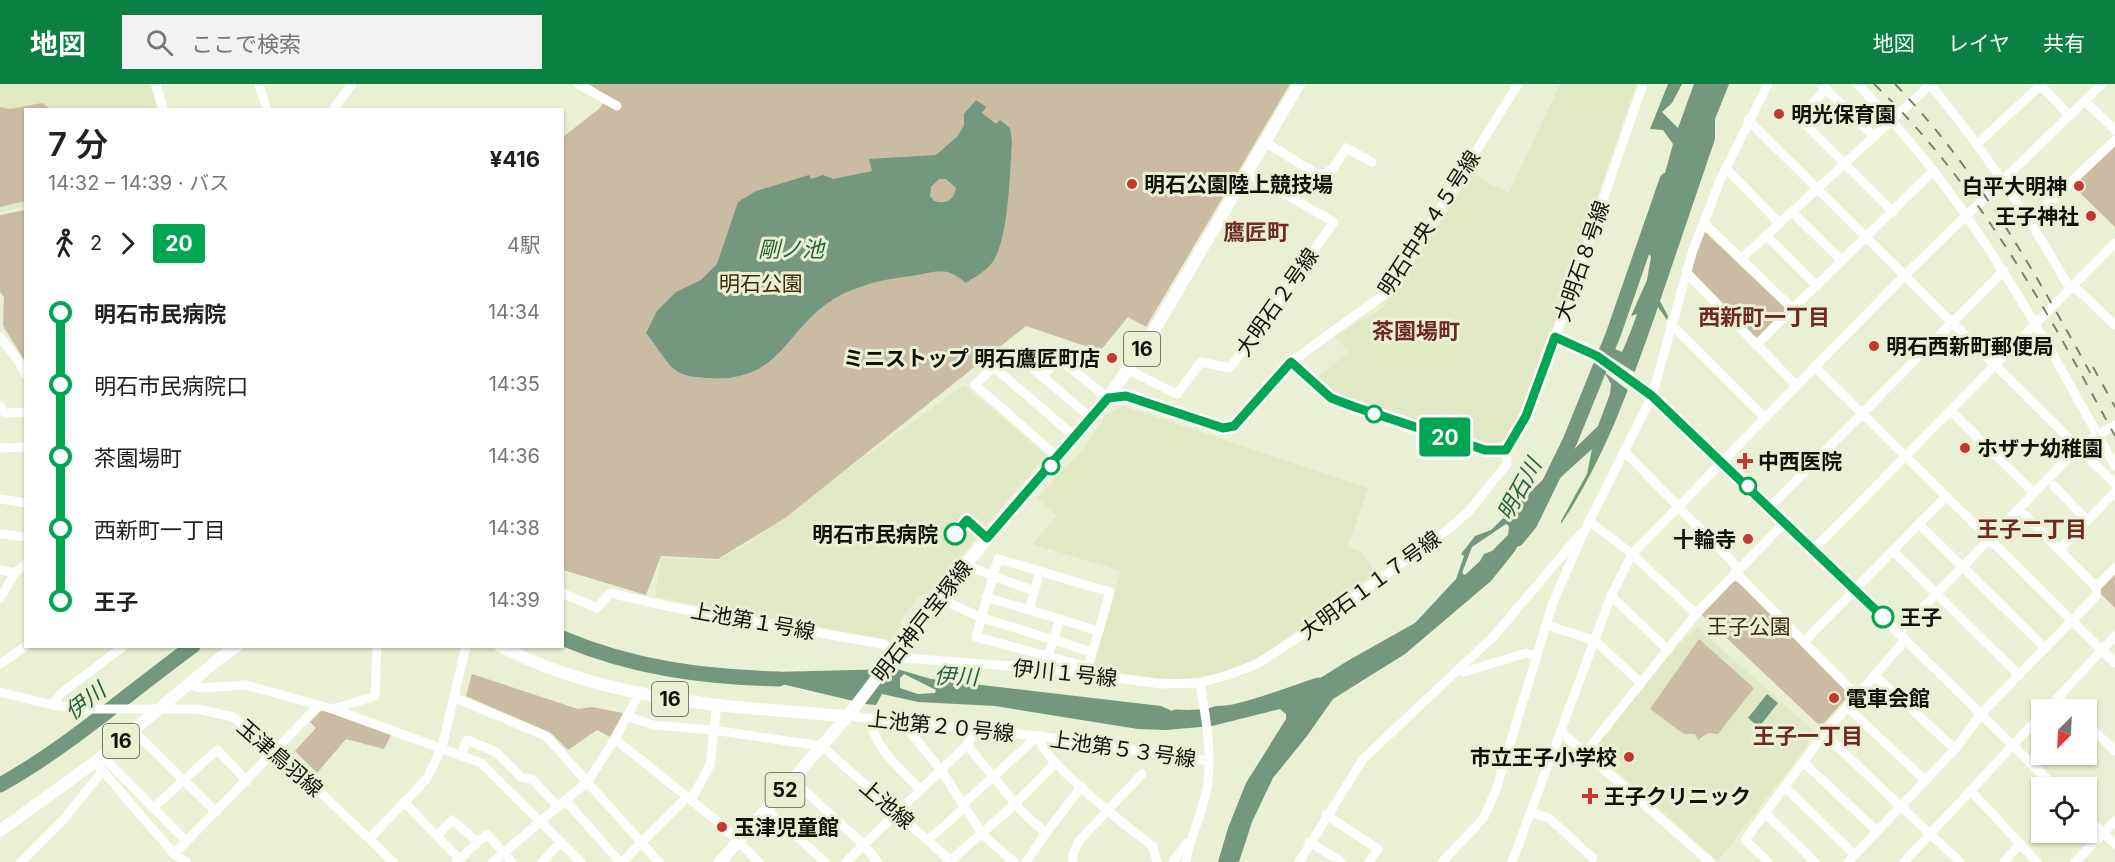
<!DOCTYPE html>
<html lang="ja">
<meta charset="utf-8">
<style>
body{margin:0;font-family:Inter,"Noto Sans JP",sans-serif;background:#f2f2f2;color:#222;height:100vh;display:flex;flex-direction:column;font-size:22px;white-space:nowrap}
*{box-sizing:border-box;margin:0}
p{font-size:20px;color:#767676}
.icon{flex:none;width:33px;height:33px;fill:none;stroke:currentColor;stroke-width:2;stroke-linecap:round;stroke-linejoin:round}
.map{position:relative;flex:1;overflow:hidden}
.panel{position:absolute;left:24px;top:24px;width:540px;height:540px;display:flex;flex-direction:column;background:#fff;border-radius:0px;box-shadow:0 2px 4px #0004}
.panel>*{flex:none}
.badge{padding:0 12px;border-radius:4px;font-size:21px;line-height:39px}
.needle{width:39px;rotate:204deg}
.tools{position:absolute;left:2031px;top:615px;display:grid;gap:12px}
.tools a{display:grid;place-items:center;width:66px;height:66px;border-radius:0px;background:#fff;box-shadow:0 2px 4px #0004;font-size:30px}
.map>.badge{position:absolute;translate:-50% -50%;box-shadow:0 0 0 3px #fff}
.legs{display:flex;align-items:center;gap:9px;height:66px;padding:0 24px;font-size:20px}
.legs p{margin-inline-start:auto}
.head{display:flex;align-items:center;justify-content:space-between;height:102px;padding:0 24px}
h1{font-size:33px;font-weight:600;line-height:45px}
ul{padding:0 24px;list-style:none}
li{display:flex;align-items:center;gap:21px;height:72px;font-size:22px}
li i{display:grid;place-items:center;width:9px;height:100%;margin:0 8px;background:currentColor}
li i::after{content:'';width:15px;height:15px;margin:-8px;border:4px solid;border-radius:50%;background:#fff}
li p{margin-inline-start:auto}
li:first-child i{background:linear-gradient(#0000 50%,currentColor 0)}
li:last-child i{background:linear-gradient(currentColor 50%,#0000 0)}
header{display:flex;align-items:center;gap:36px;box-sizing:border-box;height:84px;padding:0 30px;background:#0b8043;color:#fff}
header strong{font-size:28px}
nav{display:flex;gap:33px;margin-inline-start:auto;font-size:21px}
.search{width:420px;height:54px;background:#f2f2f2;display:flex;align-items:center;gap:15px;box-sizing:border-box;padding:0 21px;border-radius:0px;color:#767676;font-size:22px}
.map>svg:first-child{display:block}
.built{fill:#e0e9c4}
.green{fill:#cabca3}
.water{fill:#73987f;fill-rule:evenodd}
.pier{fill:#e9f0d3}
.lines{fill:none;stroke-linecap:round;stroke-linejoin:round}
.river{stroke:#73987f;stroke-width:15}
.minor{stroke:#fff;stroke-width:9}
.major{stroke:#fff;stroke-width:12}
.rail{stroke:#7d826e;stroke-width:2;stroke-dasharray:10 10;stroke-linecap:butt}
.line-1-casing{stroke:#fff;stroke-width:14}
.line-1{stroke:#00a651;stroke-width:9}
.poi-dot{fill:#c53730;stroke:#e9f0d3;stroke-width:2}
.stop-1-dot{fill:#fff;stroke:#00a651;stroke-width:3}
.labels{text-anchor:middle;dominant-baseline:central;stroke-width:6;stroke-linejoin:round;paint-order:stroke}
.shield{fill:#e9f0d3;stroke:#525546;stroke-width:1.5}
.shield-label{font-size:20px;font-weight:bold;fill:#111309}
.poi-label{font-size:21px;font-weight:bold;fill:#111309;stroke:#e9f0d3;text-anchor:start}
.street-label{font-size:21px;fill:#111309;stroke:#e9f0d3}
.park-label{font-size:21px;fill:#3c2c0c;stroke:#e9f0d3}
.stop-label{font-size:21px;font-weight:bold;fill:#111309;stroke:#e9f0d3;text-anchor:end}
.neighbourhood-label{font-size:22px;font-weight:bold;fill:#6e2923;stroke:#e9f0d3}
.water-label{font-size:22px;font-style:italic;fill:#25613e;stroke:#e9f0d3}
</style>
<header>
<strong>地図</strong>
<div class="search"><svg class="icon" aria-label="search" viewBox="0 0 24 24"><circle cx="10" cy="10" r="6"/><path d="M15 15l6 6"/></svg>ここで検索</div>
<nav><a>地図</a><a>レイヤ</a><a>共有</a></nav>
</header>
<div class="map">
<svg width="2115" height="778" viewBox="0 0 2115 778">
<rect width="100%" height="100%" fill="#e9f0d3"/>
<g class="built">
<path d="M0 0H150L157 25 26 26 25 122 0 128Z"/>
<path d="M1560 0H1636L1543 270 1510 354 1491 360 1338 310 1317 294 1349 268 1334 252 1383 224 1474 86 1483 97 1509 109Z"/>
<path d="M964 301 1046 371 933 506 921 511 904 531 898 547 890 556 655 513 661 474 718 476 751 458 789 427Z"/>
<path d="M1123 322 1368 404 1348 462 1362 469 1376 488 1267 568 1242 582 1221 589 1174 596 1092 585 1121 487 1032 460 1057 432 1037 414 1084 364 1106 331Z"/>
<path d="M1697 543 1813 646 1806 663 1718 777 1593 666 1674 564Z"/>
</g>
<g class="green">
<path d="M589 0H1290L1146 243 1128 233 1100 267 1026 242 785 434 718 475 661 472 646 511 563 486V53L600 24 607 13Z"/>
<path d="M42 19 51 25 26 26 25 117 0 123V23L10 25Z"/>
<path d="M2115 62V143L2073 102Z"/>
<path d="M25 126H26L25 277 3 242 4 213 0 208V131Z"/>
<path d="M1705 148 1784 223V229L1758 254 1754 253 1690 187 1702 150Z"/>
<path d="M2115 490V524L2101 510V505Z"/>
<path d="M1732 496 1739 499 1849 608 1848 612 1824 639 1818 640 1701 530Z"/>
<path d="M1699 555 1754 604 1718 650 1708 649 1698 656 1695 650H1684L1650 625Z"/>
<path d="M472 590 578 625 592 623 623 629 610 653 597 646 568 666 551 649 466 612Z"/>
<path d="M322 626 391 651 384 665 346 655 317 689 295 667 316 644 310 638Z"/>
</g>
<g class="water">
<path d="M1668 0H1682L1672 19 1662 28 1678 44 1694 0H1729L1715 35V55L1660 217 1668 232 1667 236 1658 223C1632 297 1605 375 1561 440V437L1587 390 1592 365 1540 412 1539 419 1515 467 1491 497 1405 570 1333 615 1307 652 1273 694 1252 738 1239 778H1218L1228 744 1246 699 1286 635V630L1280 625 1212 642 1166 646 1138 645 995 622 918 618 882 610 876 621 866 620 736 589 897 585 931 595 1161 622 1183 632 1216 622 1274 619 1298 608 1349 576 1415 539 1456 495 1464 472 1461 470 1475 452 1491 446 1598 342 1610 310 1611 300 1594 270 1603 260 1622 268C1624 265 1636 234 1637 230L1631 232 1647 196 1651 173 1648 168 1634 191 1622 204 1645 158 1644 138 1654 129 1673 60 1663 46 1650 45ZM1506 440 1509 442 1508 451 1492 467 1484 470 1480 477 1465 491 1462 489 1472 463ZM904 590 936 606 935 609 918 610 900 604V594Z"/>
<path d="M976 16 986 23 982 29 996 40 1000 36 1010 44 1012 57C1010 87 1009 147 995 174 990 185 976 192 966 199 944 180 936 189 911 192 885 195 861 200 837 213 784 244 783 299 708 294 696 293 684 293 674 285 668 281 653 257 646 249L657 227 676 208 701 196 717 180 738 118 756 107 809 91 811 95 823 91 833 95 872 87 869 75 936 71 958 52 964 41V30ZM939 95H946L956 104C954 116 946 121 934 117L930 112 931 103Z"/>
<path d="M1767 610 1778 619 1759 643 1748 634Z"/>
</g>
<path class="pier" d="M1596 264 1636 289 1629 307 1595 281 1592 269Z"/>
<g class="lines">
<g class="river">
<path d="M1517 455 1530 439 1570 357 1613 251 1667 96"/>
<path d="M562 554C633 584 703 593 779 595"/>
<path d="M1176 633C1225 637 1273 616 1319 601"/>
<path d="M0 701C70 662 128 609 193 562"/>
</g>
<g class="minor">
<path d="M156 0 163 26"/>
<path d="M259 0 267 26"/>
<path d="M578 0 617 22"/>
<path d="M1821 0 1873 52"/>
<path d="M1857 0C1968 110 2040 247 2115 382"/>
<path d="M1930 0C1983 65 2028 131 2069 203L2078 206 2115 241"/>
<path d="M2039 0 2070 32"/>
<path d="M1826 5 1799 34 1893 128"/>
<path d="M2085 17 2115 46"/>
<path d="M333 26 352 0"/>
<path d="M1748 36 2115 400"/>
<path d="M1265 58 1320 92 1333 85 1346 64 1372 78"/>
<path d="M1978 59 2042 0"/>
<path d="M1726 84 1779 139"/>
<path d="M1792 128 1842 177"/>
<path d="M2031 136 2115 56"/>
<path d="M1704 139 1793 225"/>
<path d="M1766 151 1817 202"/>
<path d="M1742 174 1931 0"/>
<path d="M1686 188 1796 301"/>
<path d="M1671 240 1764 333"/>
<path d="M0 253 17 275 26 291"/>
<path d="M1555 253 1597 272 1652 312 1770 423 2056 704"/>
<path d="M1756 261 1934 86"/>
<path d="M1291 278 1331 314 1352 323 1485 366H1506L1526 332 1551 266 1643 0"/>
<path d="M1815 283 2115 579"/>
<path d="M995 284 1075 353"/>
<path d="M1127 285 1177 310 1201 278 1230 284 1334 138 1247 89"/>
<path d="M1042 292 1059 275 1108 314 1126 312 1223 344 1234 342 1291 278 1389 207 1518 0"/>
<path d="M0 322 5 329 26 328"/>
<path d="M1951 327 2034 409"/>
<path d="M0 364 26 363"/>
<path d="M1625 368 1738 484"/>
<path d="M2084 370 2098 352"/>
<path d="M1059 374 975 301 1011 266 1090 333"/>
<path d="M2054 402 2087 436"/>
<path d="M0 415 26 419"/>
<path d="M1770 423 2004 186"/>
<path d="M2025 431 2096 503"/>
<path d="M1589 437 1632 470 1696 530"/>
<path d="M1919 440 2045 564"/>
<path d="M0 450 26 453"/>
<path d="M1813 466 2115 159"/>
<path d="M2059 466 2115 408"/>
<path d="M1893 467 2019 591"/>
<path d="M998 475 1110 508 1088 583 976 553Z"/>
<path d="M965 481 1034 507"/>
<path d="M0 486 15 489"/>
<path d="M1735 488 1856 611"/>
<path d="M562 509 597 524 610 509 671 523 883 560 905 574 1037 584 1162 600 1200 599 1228 591 1257 580 1302 551 1446 447 1469 427 1507 380 1506 366"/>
<path d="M1611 512 1668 566"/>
<path d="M986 513 1099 547"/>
<path d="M0 514 15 489 26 480"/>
<path d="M938 514 980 533 1092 568"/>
<path d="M1029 526 1040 487"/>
<path d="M1546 541 1594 556 1641 599"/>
<path d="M1898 549 2078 364C2090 354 2102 349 2115 341"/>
<path d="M1804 558 1946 412"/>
<path d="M1048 573 1060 535"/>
<path d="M0 580 26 562"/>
<path d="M1458 586 1464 588 1526 569 1537 573"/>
<path d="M1874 591 1955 665"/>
<path d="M190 601 200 604 245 601 333 625 375 612 377 562"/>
<path d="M0 608 53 621 85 625H197L233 633 270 660 393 778"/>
<path d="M2059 613 2072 626"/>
<path d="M455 614 546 652 659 778"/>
<path d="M53 621 60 610 124 562"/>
<path d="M1847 623 1925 696"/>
<path d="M333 625 481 679 581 778"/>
<path d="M2046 626 2115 552"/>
<path d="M627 632 653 641 713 646 822 662 952 778"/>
<path d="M848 632 1038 652 1209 677"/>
<path d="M872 635C871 662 903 687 920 706"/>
<path d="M902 638 941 686 983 751 1014 778"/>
<path d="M2086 639 2115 667"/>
<path d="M134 647 216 728"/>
<path d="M1560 647 1710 778"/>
<path d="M1824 650 1960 778"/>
<path d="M1038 652C1043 679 1128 742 1153 763L1157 778"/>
<path d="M615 655 717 737 759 778"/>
<path d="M967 661 1023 729 1046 749 1082 702"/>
<path d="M1586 668 1696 530 1785 438"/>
<path d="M461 671 467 656 496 668 521 693 532 695 557 722"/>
<path d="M102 672 186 757"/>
<path d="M95 678 174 770 186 778"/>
<path d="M1804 679 1877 747"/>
<path d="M793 696 863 760 878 778"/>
<path d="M1786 704 1855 771"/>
<path d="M1970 706 2037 778"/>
<path d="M565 716 620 778"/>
<path d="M691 716 710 681 717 621"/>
<path d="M404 718 459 775"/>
<path d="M962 721 1038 652"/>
<path d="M154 723 217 666 247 697"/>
<path d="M767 726 825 778"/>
<path d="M1531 728 1549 734 1593 774"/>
<path d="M1766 730 1815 778"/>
<path d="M1326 731 1378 765 1369 778"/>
<path d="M2086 733 2115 760"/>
<path d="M437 752 452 736 478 758"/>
<path d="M369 755 426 696 442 663 466 562"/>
<path d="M928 756 964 724"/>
<path d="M1309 758 1342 778"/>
<path d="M174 770 319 621"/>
<path d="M950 777 1015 720 1055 679"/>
<path d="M21 778 62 737 102 688"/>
<path d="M456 778 487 750 512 778"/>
<path d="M493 778 588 697 615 655 640 608"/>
<path d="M542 778 561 758"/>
<path d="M622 778 687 713"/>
<path d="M846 778 967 661 975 645"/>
<path d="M1026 778 1046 749"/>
<path d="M1073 778V770L1079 757 1142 690"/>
<path d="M1173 778 1187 759"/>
<path d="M1186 778C1190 750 1205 725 1208 697 1212 665 1205 630 1200 599"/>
<path d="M1299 778 1363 675 1494 552 1581 449"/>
<path d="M1442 778 1483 735 1496 706 1553 518 1589 437 1652 312 1693 166 1721 94 1768 0"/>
<path d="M1512 778 1611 512 1632 470 1904 192 2102 0"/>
<path d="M1768 778 1745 756 1824 650 1905 556"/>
<path d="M1848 778 1955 665 1981 630 2096 512V503L2115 484"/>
<path d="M1904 778 2042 630"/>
<path d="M2004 778 2020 760"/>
<path d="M2075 778 2115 737"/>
</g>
<g class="major">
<path d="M500 562C607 618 731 623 848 632"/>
<path d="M0 747 95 678 220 574 237 562"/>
<path d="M720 778 848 632 946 503 1108 314 1152 250 1299 0"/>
</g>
<g class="rail">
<path d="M1874 0C1978 99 2047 227 2115 352"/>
<path d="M1895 0C1978 86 2036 190 2093 294"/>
<path d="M2093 283 2115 323"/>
</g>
</g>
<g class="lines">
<defs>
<path id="line-1" d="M955 450 967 436 987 454 1108 314 1126 312 1223 344 1234 342 1291 278 1331 314 1352 322 1485 366H1506L1526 332 1555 253 1597 272 1652 312 1883 533"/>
</defs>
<use href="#line-1" class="line-1-casing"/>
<use href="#line-1" class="line-1"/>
</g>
<g class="poi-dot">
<circle cx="1779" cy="30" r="6"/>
<circle cx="1132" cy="100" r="6"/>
<circle cx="2079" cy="102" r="6"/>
<circle cx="2091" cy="132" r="6"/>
<circle cx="1874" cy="262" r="6"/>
<circle cx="1112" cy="274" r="6"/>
<circle cx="1965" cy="364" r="6"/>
<path d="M1742 368h6v6h6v6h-6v6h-6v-6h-6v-6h6z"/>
<circle cx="1748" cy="455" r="6"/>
<circle cx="1834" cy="614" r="6"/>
<circle cx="1629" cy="673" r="6"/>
<path d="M1587 703h6v6h6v6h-6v6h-6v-6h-6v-6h6z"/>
<circle cx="722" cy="743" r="6"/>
</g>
<g class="stop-1-dot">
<circle cx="1374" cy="330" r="8"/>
<circle cx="1051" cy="382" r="8"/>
<circle cx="1748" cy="402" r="8"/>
<circle cx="955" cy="450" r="10"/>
<circle cx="1883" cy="533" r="10"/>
</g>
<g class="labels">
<g class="shield">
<rect x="1124" y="248" width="36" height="34" rx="4.5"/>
<rect x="652" y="598" width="36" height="34" rx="4.5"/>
<rect x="103" y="640" width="36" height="34" rx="4.5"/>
<rect x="765.5" y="689" width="39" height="34" rx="4.5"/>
</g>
<g class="shield-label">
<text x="1142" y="265">16</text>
<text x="670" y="615">16</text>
<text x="121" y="657">16</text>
<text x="785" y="706">52</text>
</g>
<g class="poi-label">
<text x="1791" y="30">明光保育園</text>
<text x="1144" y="100">明石公園陸上競技場</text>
<text x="2067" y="102" text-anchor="end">白平大明神</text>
<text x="2079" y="132" text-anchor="end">王子神社</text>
<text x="1886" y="262">明石西新町郵便局</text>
<text x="1100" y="274" text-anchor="end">ミニストップ 明石鷹匠町店</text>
<text x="1977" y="364">ホザナ幼稚園</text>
<text x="1758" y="377">中西医院</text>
<text x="1736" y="455" text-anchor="end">十輪寺</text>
<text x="1846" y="614">電車会館</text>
<text x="1617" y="673" text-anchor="end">市立王子小学校</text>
<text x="1604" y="712">王子クリニック</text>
<text x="734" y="743">玉津児童館</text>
</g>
<g class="street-label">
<text transform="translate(1429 139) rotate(-57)">明石中央４５号線</text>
<text transform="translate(1582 177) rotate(-71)">大明石８号線</text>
<text transform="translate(1277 218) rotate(-55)">大明石２号線</text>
<text transform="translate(1370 501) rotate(-36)">大明石１１７号線</text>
<text transform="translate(753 537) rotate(10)">上池第１号線</text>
<text transform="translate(922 537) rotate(-52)">明石神戸宝塚線</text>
<text transform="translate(1065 589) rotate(6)">伊川１号線</text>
<text transform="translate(941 642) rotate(6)">上池第２０号線</text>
<text transform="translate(1123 665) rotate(8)">上池第５３号線</text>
<text transform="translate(280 674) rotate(41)">玉津鳥羽線</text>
<text transform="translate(887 720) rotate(41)">上池線</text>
</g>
<g class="park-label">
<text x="761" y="199">明石公園</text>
<text x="1749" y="542">王子公園</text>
</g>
<g class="stop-label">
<text x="938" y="450">明石市民病院</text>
<text x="1900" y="533" text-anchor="start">王子</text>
</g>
<g class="neighbourhood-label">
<text x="1256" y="148">鷹匠町</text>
<text x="1764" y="233">西新町一丁目</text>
<text x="1416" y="247">茶園場町</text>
<text x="2032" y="445">王子二丁目</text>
<text x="1808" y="652">王子一丁目</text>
</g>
<g class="water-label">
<text x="791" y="165">剛ノ池</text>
<text transform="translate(1519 405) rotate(-61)">明石川</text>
<text transform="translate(956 592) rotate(2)">伊川</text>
<text transform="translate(85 617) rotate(-38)">伊川</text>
</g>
</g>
</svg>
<div class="tools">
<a><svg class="needle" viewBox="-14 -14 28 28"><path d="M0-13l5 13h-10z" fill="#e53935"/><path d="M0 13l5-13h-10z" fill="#767676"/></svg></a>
<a><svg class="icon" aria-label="locate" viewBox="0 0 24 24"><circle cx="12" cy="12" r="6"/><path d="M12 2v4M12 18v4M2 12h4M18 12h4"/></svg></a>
</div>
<b class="badge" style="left:1445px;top:353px;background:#00a651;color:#fff">20</b>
<section class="panel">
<div class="head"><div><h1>7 分</h1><p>14:32 – 14:39 · バス</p></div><b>¥416</b></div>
<div class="legs"><svg class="icon" aria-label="walk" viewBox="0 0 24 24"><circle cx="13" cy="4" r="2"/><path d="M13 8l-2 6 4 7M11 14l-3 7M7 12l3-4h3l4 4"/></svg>2<svg class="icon" aria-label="forward" viewBox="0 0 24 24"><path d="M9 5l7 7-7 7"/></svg><b class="badge" style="background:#00a651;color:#fff">20</b><p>4駅</p></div>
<ul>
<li><i style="color:#00a651"></i><b>明石市民病院</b><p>14:34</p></li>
<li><i style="color:#00a651"></i><span>明石市民病院口</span><p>14:35</p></li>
<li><i style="color:#00a651"></i><span>茶園場町</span><p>14:36</p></li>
<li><i style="color:#00a651"></i><span>西新町一丁目</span><p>14:38</p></li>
<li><i style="color:#00a651"></i><b>王子</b><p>14:39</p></li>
</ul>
</section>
</div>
